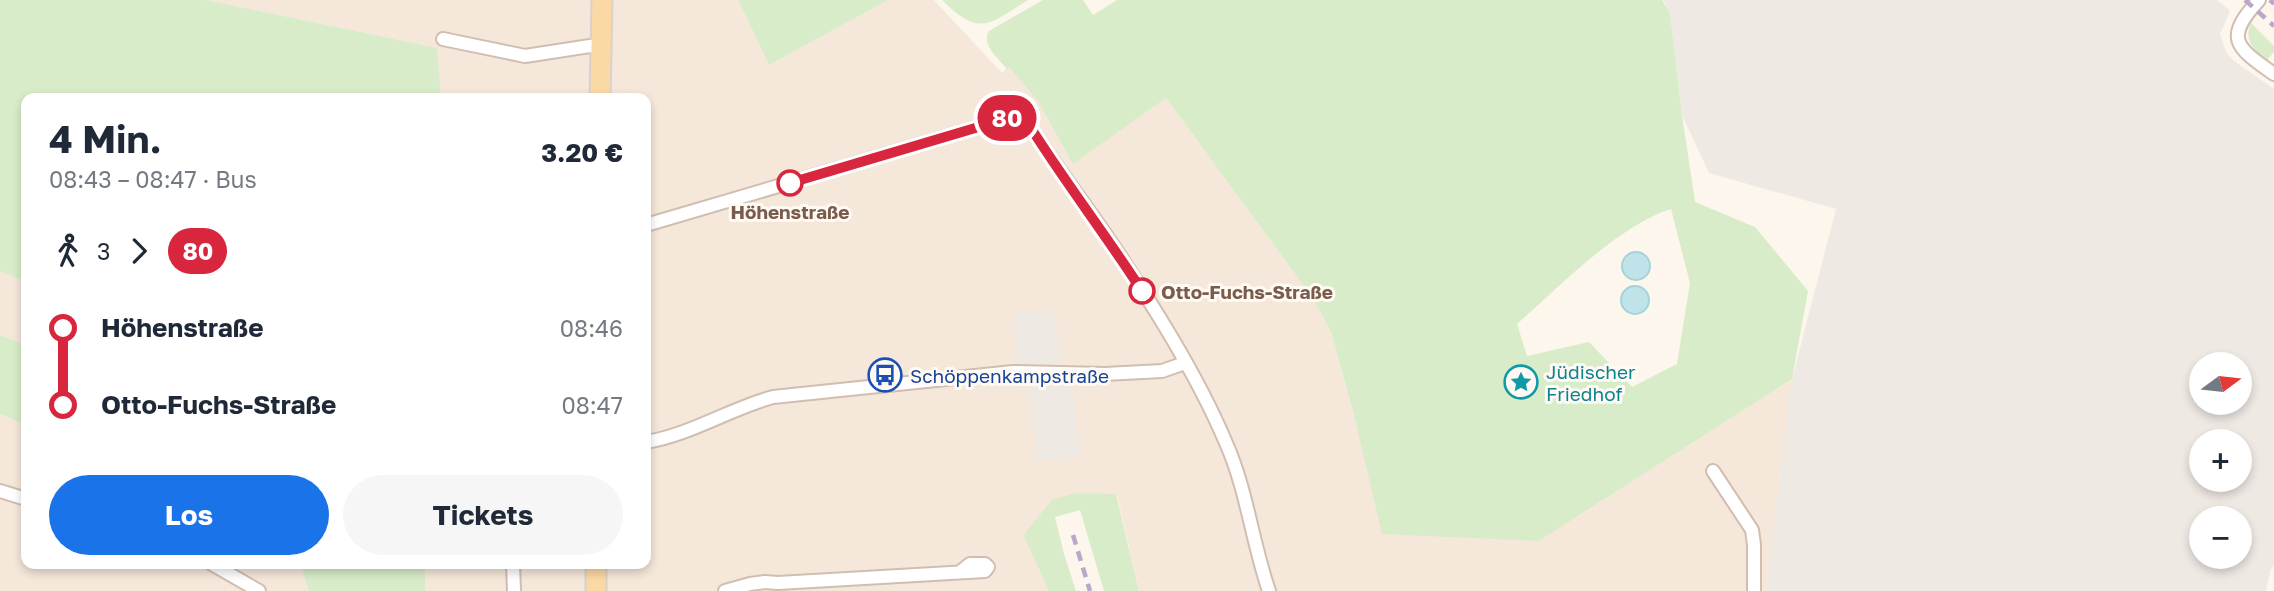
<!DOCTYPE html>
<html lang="de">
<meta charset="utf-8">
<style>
body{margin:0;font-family:"Golos Text",sans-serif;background:#f6f6f7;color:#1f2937;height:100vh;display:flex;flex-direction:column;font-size:26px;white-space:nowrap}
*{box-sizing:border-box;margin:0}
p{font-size:23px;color:#747a83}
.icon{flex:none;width:38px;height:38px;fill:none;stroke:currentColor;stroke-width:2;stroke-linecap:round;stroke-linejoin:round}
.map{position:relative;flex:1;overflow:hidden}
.side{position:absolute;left:21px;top:93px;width:630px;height:476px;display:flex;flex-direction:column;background:#fff;border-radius:14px;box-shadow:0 4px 10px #0003}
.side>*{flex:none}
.badge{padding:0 14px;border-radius:23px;font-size:24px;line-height:46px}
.needle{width:46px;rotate:75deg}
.tools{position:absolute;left:2189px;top:352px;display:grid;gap:14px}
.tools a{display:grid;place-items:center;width:63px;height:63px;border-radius:50%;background:#fff;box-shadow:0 4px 10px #0003;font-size:35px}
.map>.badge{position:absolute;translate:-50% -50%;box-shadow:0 0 0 4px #fff}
.legs{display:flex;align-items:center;gap:10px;height:77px;padding:0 28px;font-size:23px}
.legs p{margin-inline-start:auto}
.headline{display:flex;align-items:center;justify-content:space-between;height:119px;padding:0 28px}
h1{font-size:38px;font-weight:700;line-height:52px}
.button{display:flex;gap:14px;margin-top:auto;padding:14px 28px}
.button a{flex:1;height:80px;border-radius:42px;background:#1a73e8;color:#fff;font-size:28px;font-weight:700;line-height:80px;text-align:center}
.button a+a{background:#f6f6f7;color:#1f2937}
ul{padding:0 28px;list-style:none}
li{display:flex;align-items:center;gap:24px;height:77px;font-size:26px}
li i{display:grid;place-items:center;width:10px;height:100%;margin:0 9px;background:currentColor}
li i::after{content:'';width:18px;height:18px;margin:-9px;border:5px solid;border-radius:50%;background:#fff}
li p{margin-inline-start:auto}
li:first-child i{background:linear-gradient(#0000 50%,currentColor 0)}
li:last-child i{background:linear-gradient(currentColor 50%,#0000 0)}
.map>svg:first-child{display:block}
.residential{fill:#f5e8da}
.industrial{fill:#efe9e4;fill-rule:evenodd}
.green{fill:#d8ecc9;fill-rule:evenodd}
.water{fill:#bfe3e8;stroke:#a5d3da;stroke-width:2}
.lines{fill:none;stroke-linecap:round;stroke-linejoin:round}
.minor-casing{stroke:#d1beb0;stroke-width:16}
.primary-casing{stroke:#dad1cd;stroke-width:23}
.minor{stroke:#fff;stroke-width:12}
.primary{stroke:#fbd9a5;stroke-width:19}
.rail{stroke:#b9a8c9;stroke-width:4.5;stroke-dasharray:10 7;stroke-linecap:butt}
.line-1-casing{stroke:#fff;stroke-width:16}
.line-1{stroke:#d7263d;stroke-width:10}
.stop-1-dot{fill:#fff;stroke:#d7263d;stroke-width:3.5}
.labels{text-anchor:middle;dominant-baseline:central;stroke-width:6;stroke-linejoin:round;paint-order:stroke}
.stop-label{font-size:19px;font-weight:bold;fill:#7a5c4d;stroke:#fffaf3}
.culture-label{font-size:19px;fill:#0d838f;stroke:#fffaf3;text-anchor:start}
.transit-label{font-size:19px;fill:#164399;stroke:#fffaf3;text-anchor:start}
</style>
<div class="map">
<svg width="2274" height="591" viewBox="0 0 2274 591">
<rect width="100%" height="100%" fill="#fdf6ec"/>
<g class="residential">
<path d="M207 0H738L769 65 888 0H934L1002 73 1067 7 1145 112 1166 98 1312 297 1331 332 1354 415 1539 541 1792 379 1766 591H1139L1117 495 1077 493 1024 537 1049 591H425V564H646V98H441L436 48Z"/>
<path d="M0 271 26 282V345L0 335Z"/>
<path d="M0 414 26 425V564H300L309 591H0Z"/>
</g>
<g class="industrial">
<path d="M1663 0H2217L2230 11 2220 34 2226 52 2234 61 2274 89V565L2270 571 2266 591H1766L1792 379 1836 209 1709 173 1682 115 1670 13ZM2202 364H2240V402H2202ZM2202 441H2240V480H2202ZM2202 518H2240V556H2202Z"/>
<path d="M1054 310 1062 379 1072 380 1080 457 1037 460 1029 381 1062 380 1060 364 1017 363 1013 313Z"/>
</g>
<g class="green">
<path d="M0 0H207L437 48 441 98H26V282L0 271Z"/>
<path d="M738 0H888L769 65Z"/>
<path d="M942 0H1028C989 24 980 38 942 0Z"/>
<path d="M1043 0H1083L1093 15 1117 0H1662L1670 13 1682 115 1695 202 1755 227 1808 291 1792 379 1539 541 1382 534 1354 415 1331 332 1312 297 1166 98 1073 164 1038 101 1009 67 1007 69C998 58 981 45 989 31ZM1671 209 1690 283 1677 364 1632 387 1589 342 1527 356 1517 324C1559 287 1619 225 1671 209Z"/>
<path d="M2251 23 2274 46V52L2267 60C2254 50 2243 40 2251 23Z"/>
<path d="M0 335 26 345V425L0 414Z"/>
<path d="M1077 493 1116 494 1139 591H1104L1080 510 1055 517 1064 554 1076 591H1049L1024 537 1025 533 1053 499Z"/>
<path d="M300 564H425V591H309Z"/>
</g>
<g class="water">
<circle cx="1636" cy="266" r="14"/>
<circle cx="1635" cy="300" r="14"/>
</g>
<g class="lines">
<defs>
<g id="minor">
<path d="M2259 0C2223 39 2236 47 2274 74"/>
<path d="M443 39 525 56 590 46 601 47"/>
<path d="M646 225 1009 118H1024C1050 158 1079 196 1106 235 1149 299 1196 372 1226 443 1247 490 1252 542 1269 591"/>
<path d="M646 442C690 435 729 409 773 397L1013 372 1105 374 1162 371 1185 363"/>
<path d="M1713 471 1752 530 1754 545V591"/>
<path d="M0 491 26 499"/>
<path d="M212 564 259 591"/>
<path d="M513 564 514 591"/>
<path d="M725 591 750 584 765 582 778 583 985 571 988 567 985 564H970L960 572"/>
</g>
<g id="primary">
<path d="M600 98 602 0"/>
<path d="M596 564V591"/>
</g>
</defs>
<use href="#minor" class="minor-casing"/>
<use href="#primary" class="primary-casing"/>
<use href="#minor" class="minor"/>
<use href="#primary" class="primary"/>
<g class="rail">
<path d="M2245 0 2274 26"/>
<path d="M2270 0 2274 4"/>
<path d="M1073 535 1090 591"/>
</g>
</g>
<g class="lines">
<defs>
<path id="line-1" d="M790 183 1009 118 1024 117C1061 177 1104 232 1142 291"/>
</defs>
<use href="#line-1" class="line-1-casing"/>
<use href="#line-1" class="line-1"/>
</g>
<defs>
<symbol id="bus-ring" viewBox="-11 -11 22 22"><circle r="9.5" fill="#fffaf3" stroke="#1a4fb4" stroke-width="1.5"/><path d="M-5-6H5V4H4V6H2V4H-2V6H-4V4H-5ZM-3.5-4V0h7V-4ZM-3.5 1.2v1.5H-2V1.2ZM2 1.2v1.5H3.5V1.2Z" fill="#1a4fb4"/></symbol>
<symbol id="sight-ring" viewBox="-11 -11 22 22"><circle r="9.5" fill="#fffaf3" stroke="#0f9aa8" stroke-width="1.5"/><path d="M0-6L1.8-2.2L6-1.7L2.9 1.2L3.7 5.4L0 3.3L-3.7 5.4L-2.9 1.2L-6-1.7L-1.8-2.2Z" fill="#0f9aa8"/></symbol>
</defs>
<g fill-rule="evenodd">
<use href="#bus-ring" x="866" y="356" width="38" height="38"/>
<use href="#sight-ring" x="1502" y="363" width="38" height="38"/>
</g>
<g class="stop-1-dot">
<circle cx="790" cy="183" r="12"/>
<circle cx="1142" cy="291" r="12"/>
</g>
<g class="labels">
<g class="stop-label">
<text x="790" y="211">Höhenstraße</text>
<text x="1161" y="291" text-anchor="start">Otto-Fuchs-Straße</text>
</g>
<g class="culture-label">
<text x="1546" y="371">Jüdischer<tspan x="1546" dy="22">Friedhof</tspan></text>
</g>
<g class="transit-label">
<text x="910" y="375">Schöppenkampstraße</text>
</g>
</g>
</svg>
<div class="tools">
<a><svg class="needle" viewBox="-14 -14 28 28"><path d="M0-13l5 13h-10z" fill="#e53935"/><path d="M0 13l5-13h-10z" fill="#747a83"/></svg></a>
<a>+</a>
<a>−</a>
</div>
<b class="badge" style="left:1007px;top:118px;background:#d7263d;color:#fff">80</b>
<section class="side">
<div class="headline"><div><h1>4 Min.</h1><p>08:43 – 08:47 · Bus</p></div><b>3.20 €</b></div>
<div class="legs"><svg class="icon" aria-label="walk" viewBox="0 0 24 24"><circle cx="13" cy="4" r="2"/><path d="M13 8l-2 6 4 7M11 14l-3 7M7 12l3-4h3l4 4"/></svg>3<svg class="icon" aria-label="forward" viewBox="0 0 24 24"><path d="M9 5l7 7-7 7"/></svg><b class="badge" style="background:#d7263d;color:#fff">80</b></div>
<ul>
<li><i style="color:#d7263d"></i><b>Höhenstraße</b><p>08:46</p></li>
<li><i style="color:#d7263d"></i><b>Otto-Fuchs-Straße</b><p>08:47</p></li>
</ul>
<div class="button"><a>Los</a><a>Tickets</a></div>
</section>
</div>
